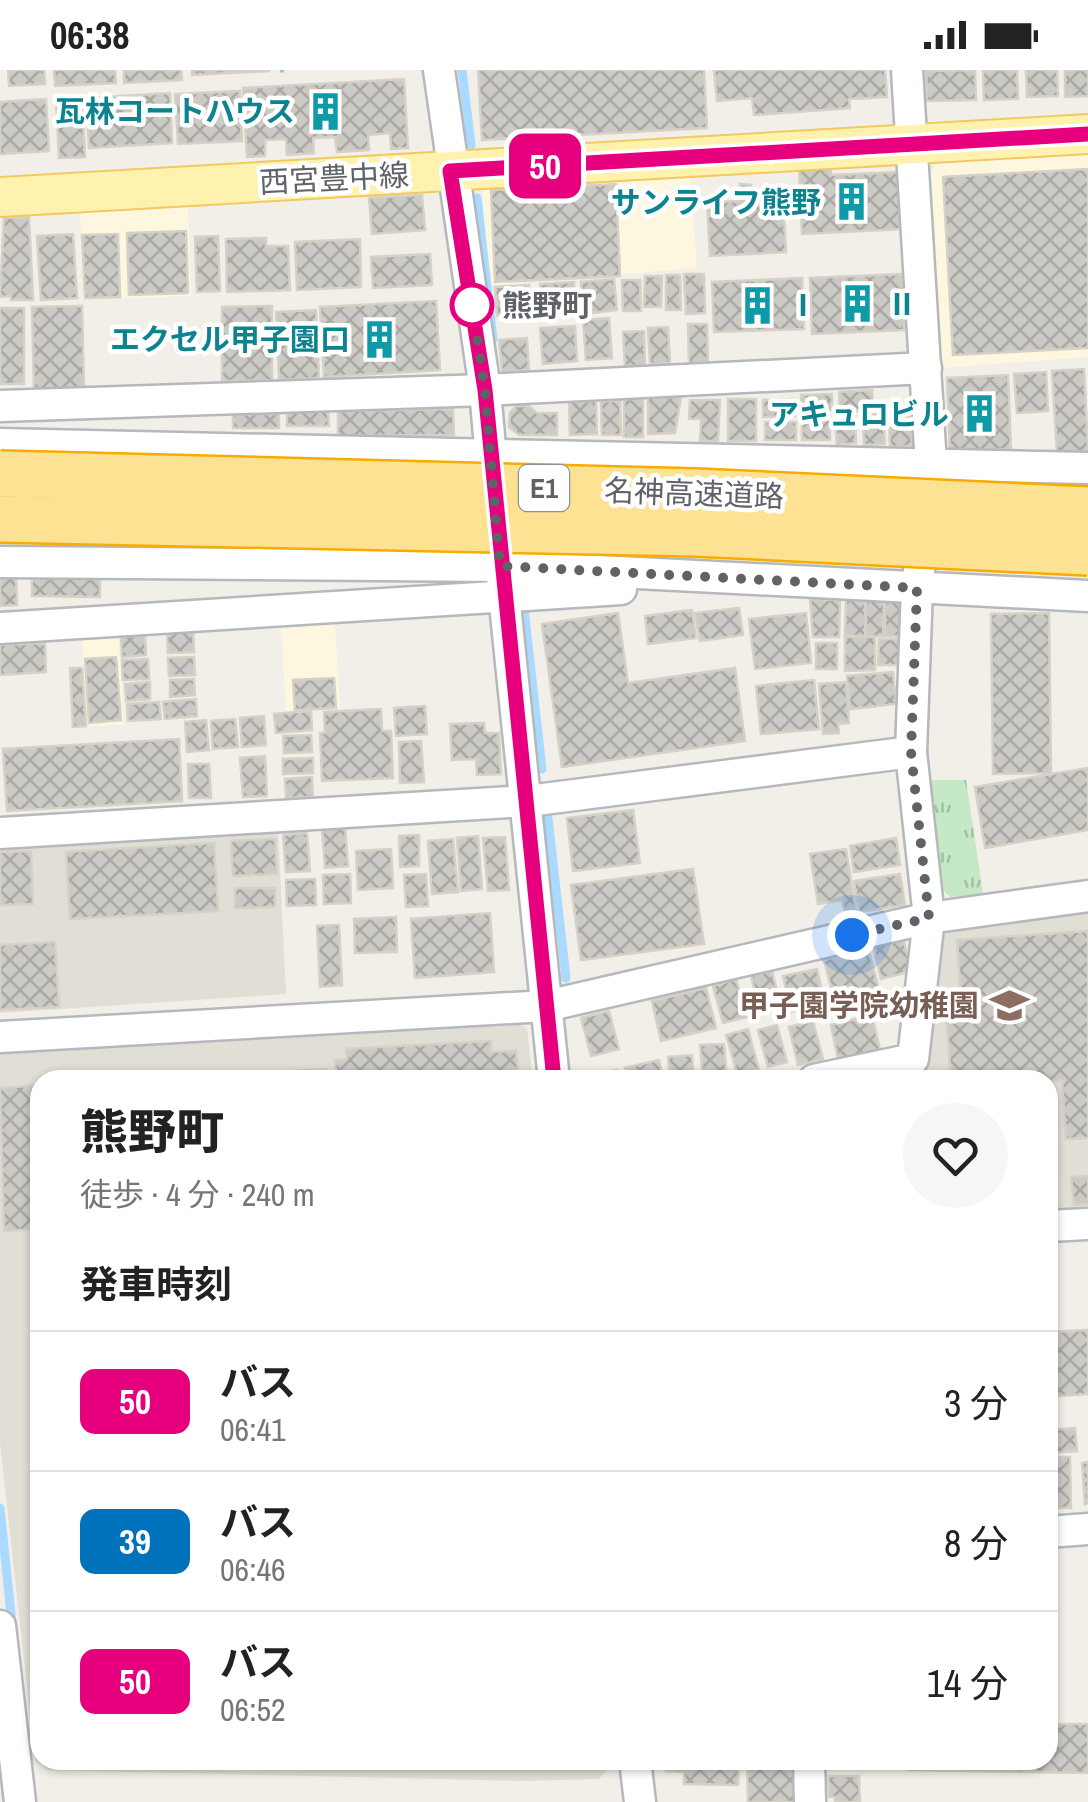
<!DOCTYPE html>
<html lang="ja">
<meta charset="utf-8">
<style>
body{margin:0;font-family:"Archivo Narrow","Noto Sans JP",sans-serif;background:#f6f6f6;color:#222;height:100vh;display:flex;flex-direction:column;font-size:38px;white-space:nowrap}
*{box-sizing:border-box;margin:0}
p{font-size:32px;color:#767676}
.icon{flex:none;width:55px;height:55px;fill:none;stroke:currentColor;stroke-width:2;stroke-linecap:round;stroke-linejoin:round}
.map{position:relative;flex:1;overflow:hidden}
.sheet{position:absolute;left:30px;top:1000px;width:1028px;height:700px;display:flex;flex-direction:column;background:#fff;border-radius:30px;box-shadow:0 2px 8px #0004}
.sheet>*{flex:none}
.badge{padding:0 20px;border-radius:15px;font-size:35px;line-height:65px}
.you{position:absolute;width:50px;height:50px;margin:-25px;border:8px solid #fff;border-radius:50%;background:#1a73e8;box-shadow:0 0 0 15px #1a73e833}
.map>.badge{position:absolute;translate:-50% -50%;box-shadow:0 0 0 5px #fff}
h2{padding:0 50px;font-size:38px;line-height:90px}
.round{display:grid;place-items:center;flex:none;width:105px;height:105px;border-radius:52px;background:#f6f6f6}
.overview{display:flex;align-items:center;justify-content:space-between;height:170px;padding:0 50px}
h1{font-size:48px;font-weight:800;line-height:75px}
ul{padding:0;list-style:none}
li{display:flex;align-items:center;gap:30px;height:140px;padding:0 50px;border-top:2px solid #e0e0e0}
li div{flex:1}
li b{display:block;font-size:38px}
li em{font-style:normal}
li .badge{min-width:110px;font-weight:700;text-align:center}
.status{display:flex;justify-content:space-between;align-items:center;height:70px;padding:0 50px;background:#fff;direction:ltr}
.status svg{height:28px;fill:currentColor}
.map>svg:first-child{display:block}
.commercial{fill:#fef7e0}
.education{fill:#e1ded6}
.grass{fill:url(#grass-tufts)}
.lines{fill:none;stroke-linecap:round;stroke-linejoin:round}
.stream{stroke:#aadaff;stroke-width:9}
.building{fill:url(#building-cross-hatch);stroke:#d6d1c6;stroke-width:2.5}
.minor-casing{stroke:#b5b8bc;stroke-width:35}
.major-casing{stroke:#f2c960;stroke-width:42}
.path{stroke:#9cc7a9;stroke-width:5;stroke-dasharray:10 5;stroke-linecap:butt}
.minor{stroke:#fff;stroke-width:30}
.major{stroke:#fff2af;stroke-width:38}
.highway-bridge-casing{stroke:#f9ab00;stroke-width:50;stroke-linecap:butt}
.highway-bridge{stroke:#fde293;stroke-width:45}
.line-casing{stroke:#fff;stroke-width:22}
.line{stroke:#e6007e;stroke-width:15}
.walk{stroke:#5f6368;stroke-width:10;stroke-dasharray:0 18}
.stop-dot{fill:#fff;stroke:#e6007e;stroke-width:5}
.labels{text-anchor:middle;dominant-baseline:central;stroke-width:9;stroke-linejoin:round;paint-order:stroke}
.shield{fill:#fff;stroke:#8f9295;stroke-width:2.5}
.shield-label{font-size:28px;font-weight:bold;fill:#5f6368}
.culture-label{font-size:30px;font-weight:bold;fill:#0d838f;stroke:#fff;text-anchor:end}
.street-label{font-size:30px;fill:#5f6368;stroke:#fff}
.stop-label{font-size:30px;font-weight:bold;fill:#5f6368;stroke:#fff;text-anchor:start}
.education-label{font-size:30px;font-weight:bold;fill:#785e54;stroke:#fff;text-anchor:end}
</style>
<div class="status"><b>06:38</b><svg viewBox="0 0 49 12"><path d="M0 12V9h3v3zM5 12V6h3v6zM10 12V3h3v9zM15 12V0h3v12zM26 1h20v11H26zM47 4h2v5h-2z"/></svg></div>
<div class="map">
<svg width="1088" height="1732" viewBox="0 0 1088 1732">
<defs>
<pattern id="grass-tufts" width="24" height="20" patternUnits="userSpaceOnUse" patternTransform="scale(2.5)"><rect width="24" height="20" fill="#c5e8c5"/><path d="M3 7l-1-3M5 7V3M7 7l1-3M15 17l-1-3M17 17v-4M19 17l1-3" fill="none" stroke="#a3c0a4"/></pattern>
<pattern id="building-cross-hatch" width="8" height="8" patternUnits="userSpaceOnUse" patternTransform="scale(2.5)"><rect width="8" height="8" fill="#cccac5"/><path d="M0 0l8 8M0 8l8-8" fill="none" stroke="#a9a8a4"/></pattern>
</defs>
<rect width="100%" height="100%" fill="#f1efe8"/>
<g class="commercial">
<path d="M1088 81V287L941 298 930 102 942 90Z"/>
<path d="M690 104 697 198 488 215 482 113Z"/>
<path d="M188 136 191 226 83 229 80 139Z"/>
<path d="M335 553 340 638 286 641 281 556Z"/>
<path d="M118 564 124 654 87 657 82 566Z"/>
</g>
<g class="education">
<path d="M278 760 286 924 0 943V776Z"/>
<path d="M1088 839V1141L1048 1144V1010H919L940 871 949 860Z"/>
<path d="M515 951 527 959 533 1010H40V1690H609V1698L599 1709 525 1711 48 1700 35 1690 0 1372V977Z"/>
</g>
<path class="grass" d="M927 710H966L983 824 950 827 939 816Z"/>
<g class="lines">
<g class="stream">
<path d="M462 0 471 75"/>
<path d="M477 128 493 269"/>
<path d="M524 539 542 699"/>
<path d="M548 748 566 908"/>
<path d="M0 1438 12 1554"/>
</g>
</g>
<g class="building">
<path d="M8 0H44L45 14 9 16Z"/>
<path d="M54 0H115L116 13 55 16Z"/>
<path d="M124 0H181L182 10 124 13Z"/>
<path d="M192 0H269V1L192 5Z"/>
<path d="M478 0H704L707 58 482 70Z"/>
<path d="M714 0H885L887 27 849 29 850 38 754 45 752 28 717 31Z"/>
<path d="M975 0 976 30 927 31 926 1Z"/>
<path d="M983 0H1017L1018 29 984 30Z"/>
<path d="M1026 0H1057L1058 26 1027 27Z"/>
<path d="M1065 0H1088V26L1065 27Z"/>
<path d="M404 9 408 78 391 79 390 63 368 65 369 80 337 82 335 67 313 68 314 83 287 85 286 69 265 70V86L247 87 243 18Z"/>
<path d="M240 21 242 71 178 74 175 24Z"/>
<path d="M170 23 172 73 89 78 86 28Z"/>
<path d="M46 29 49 81 0 84V32Z"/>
<path d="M82 29 85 87 59 88 56 30Z"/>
<path d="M830 95 831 105 900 102 903 159 802 164 799 96Z"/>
<path d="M1088 99V278L953 285 943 107Z"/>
<path d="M616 114 620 206 495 212 491 120Z"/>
<path d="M740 114 751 115 752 130 783 129 786 182 710 186 707 133 738 131Z"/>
<path d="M422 125 425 160 372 164 369 128Z"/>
<path d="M29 147 33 230H11V226L0 227 4 148Z"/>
<path d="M186 161 188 223 129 225 127 163Z"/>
<path d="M73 164 77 228 41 230 37 166Z"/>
<path d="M118 164 120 227 85 228 82 165Z"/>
<path d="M218 166 220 221 197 222 195 167Z"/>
<path d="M266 168V176H288L290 220 227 222 226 169Z"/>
<path d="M360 169 361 217 297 220 295 172Z"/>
<path d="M430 184 432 215 373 218 371 187Z"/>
<path d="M684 204H704L705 243 686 244Z"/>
<path d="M902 204 904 260 812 264 810 208Z"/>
<path d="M666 205H680L681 240H666Z"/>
<path d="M645 206H662L661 237H644Z"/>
<path d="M802 208 804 259 714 262 712 212Z"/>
<path d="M614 209 617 240 584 244 581 212Z"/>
<path d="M622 210H640L641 241H623Z"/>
<path d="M574 212 575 240 542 243 540 214Z"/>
<path d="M529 215 531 243 497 246 495 217Z"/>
<path d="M436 231 440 300 324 307 320 237Z"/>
<path d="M82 236 84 320 34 321 32 237Z"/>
<path d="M272 236V310L222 311V237Z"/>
<rect x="0" y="238" width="24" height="76"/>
<path d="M316 240 319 308 279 310 276 242Z"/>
<path d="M609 248 612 288 586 290 583 250Z"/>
<path d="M688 254H707L708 292 689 293Z"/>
<path d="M575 256 577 291 543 294 540 258Z"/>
<path d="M668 257 670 293 650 294 648 258Z"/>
<path d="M644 261 645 296H625L623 262Z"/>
<path d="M527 268 529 300 502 302 499 270Z"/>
<path d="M1084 299 1088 381 1057 383 1052 301Z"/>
<path d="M1046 302 1048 341 1017 343 1014 304Z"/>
<path d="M1008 305 1011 379 950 382 947 308Z"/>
<path d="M872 320 873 340 840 342 839 322Z"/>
<path d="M832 324V341L802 342 801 325Z"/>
<path d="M681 327 675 363 648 364V328Z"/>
<rect x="624" y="329" width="19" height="38"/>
<rect x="728" y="329" width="28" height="42"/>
<path d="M795 329V346L763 347V330Z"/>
<path d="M690 330H720L718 371H700L701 349H689Z"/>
<path d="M596 331 597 364 570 365 569 332Z"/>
<path d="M601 331H620L621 365H602Z"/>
<path d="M516 336H529L537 343H557V365H519L509 357 510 343Z"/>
<path d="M453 339 454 365 338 366V341Z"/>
<path d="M287 341H328L329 356H287Z"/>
<rect x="233" y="344" width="46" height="14"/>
<path d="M883 344 885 374 864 375 863 345Z"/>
<path d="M911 345 912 376 890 377 889 346Z"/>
<rect x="802" y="346" width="28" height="24"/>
<path d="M855 347 856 373 837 375 835 348Z"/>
<rect x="765" y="352" width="31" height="18"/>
<path d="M0 504H16L17 535 0 536Z"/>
<path d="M32 506 100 507V527L32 526Z"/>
<path d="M810 529 840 530 839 567H813Z"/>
<path d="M846 529H865V566H845Z"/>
<path d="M866 529 884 530 883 566H866Z"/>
<path d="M885 530H903L902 566H885Z"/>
<path d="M739 538 743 565 700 571 695 543Z"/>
<path d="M692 540 696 568 648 574 645 546Z"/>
<path d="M618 543 628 613 735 598 745 671 562 697 542 554Z"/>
<path d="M806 543 811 593 755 599 749 549Z"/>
<path d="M1049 543 1051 703 993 704 991 544Z"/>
<path d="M193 561 194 582 168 583 167 562Z"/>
<path d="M145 565 146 585 122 587 121 567Z"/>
<path d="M845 567H875V600L845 601Z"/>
<path d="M879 569H901L900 595H878Z"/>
<path d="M45 573 46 602 0 605V575Z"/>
<rect x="816" y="573" width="21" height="26"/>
<path d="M116 587 121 650 89 653 85 589Z"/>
<path d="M194 587 195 605 169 606 168 588Z"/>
<path d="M148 589 149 609 123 610 122 590Z"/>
<path d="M70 598H82L86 656 73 657Z"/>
<path d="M893 602 896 634 850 639 847 606Z"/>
<path d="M334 608 336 638 295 640 293 610Z"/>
<path d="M194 609 195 625 170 627V610Z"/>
<path d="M814 610 819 659 761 664 756 616Z"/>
<path d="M150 612V629L126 631 125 614Z"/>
<path d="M846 612 849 653 838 654 839 663 823 664 819 614Z"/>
<path d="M196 629 197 646 165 649 163 632Z"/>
<path d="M159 632 161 649 128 651 127 634Z"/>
<path d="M425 636 427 664 396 666 394 638Z"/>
<path d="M381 639 382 661H391L393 708 322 711 320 663H325L324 642Z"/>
<path d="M311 641 312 660 276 663 274 644Z"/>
<path d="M264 646 266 675 242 677 240 648Z"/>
<path d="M235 649 238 677 213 679 211 651Z"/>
<path d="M206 650 209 680 187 682 185 652Z"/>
<path d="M484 653 485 663H499L501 704 477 705 476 689 452 690 450 654Z"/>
<path d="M311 665 312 682 284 683 283 666Z"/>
<path d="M179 669 182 731 7 741 3 679Z"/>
<path d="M421 671 424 712 400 713 399 672Z"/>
<path d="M265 686 267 726 243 727 240 688Z"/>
<path d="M313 688V703L283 704V689Z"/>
<path d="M188 694H209L211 728H189Z"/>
<path d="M1088 698V760L985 778 975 717Z"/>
<path d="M312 707 313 727 286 728 285 709Z"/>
<path d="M633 740 640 793 573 801 567 748Z"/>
<path d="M345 756 348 796 325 798 322 758Z"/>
<path d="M307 763 310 801 286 802 283 765Z"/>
<path d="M419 765V796L400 797 399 766Z"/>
<path d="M478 766 482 819 461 821 457 768Z"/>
<path d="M505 767 509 820 488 821 483 768Z"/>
<path d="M896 768 900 795 854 802 850 776Z"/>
<path d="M275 769 277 804 233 806 231 771Z"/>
<path d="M453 769 458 822 432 824 428 771Z"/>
<path d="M214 773 218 841 70 849 66 782Z"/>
<path d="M391 779 393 818 358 820 356 781Z"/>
<path d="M846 779 856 842 845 843 842 830 818 834 810 784Z"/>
<path d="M31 781 33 834 0 835V782Z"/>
<path d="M693 799 704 874 581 890 571 815Z"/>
<path d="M350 804 351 833 324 834 323 805Z"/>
<path d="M426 804 428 836 406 837 404 805Z"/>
<path d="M900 804 905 835 859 842 854 811Z"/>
<path d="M315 809 316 835 287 836 286 810Z"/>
<path d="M235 818H275V837L235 838Z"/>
<path d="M490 843 494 902 415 908 411 849Z"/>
<path d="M396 847 397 882 355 883 354 849Z"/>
<path d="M339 855 342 915 320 917 317 856Z"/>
<path d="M1088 861V1068L1066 1069 1062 1011 951 1010 945 931 961 930 957 870Z"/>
<path d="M903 869 912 901 881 909 873 876Z"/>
<path d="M55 872 59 937 0 940V875Z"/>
<path d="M868 878 880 923 835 934 824 890Z"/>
<path d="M817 899 825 934 791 942 783 906Z"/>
<path d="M772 901 779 929 758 934 751 906Z"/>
<path d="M736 909 747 947 723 953 713 916Z"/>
<path d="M706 918 716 958 661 971 652 931Z"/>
<path d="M609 941 619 979 591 986 581 948Z"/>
<path d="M872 945 880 980 838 989 831 955Z"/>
<path d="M813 951 823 989 798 995 789 957Z"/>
<path d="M777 955 787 992 768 997 758 960Z"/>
<path d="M748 959 759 1000 738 1006 726 965Z"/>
<path d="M491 971V982L516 981 519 1010H336L335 990 347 989 346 979Z"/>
<path d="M724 974 727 1010H703L700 975Z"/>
<path d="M692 985 694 1010H670L668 987Z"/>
<path d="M659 990 663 1010H628L625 998Z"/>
<path d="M326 999V1010H135Z"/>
<path d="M617 1000 619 1010H589L588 1005Z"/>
<path d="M40 1015V1159L4 1161 0 1018Z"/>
<path d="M1088 1106V1134L1074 1135 1071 1107Z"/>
<path d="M1088 1260V1324L1048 1327V1262Z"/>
<path d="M1075 1358 1077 1381 1050 1383 1048 1360Z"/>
<path d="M1052 1387H1070L1071 1438H1053Z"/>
<path d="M1088 1392V1433L1085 1434 1082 1393Z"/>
<path d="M1048 1654H1088V1703L907 1700V1690H1048Z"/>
<path d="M667 1690H739L738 1715 684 1714V1702L666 1701Z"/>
<path d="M747 1690H799L800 1732H748Z"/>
<path d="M826 1690H865V1698L826 1699Z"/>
<path d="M828 1706H859L860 1732H835V1727H829Z"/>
</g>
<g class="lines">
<defs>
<g id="minor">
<path d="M439 0 485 320 492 400"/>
<path d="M0 336 485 320 926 298"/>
<path d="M0 374 1088 398"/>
<path d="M499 476 554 1010"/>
<path d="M0 492 501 496 1088 526"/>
<path d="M0 558 621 519"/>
<path d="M0 763 528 731 911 682 917 518 931 395 907 0"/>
<path d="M0 967 546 936 929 848 1088 826"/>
<path d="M814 1010 913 989 929 848 911 682"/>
<path d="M1048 1156 1088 1154"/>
<path d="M1048 1462 1088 1459"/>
<path d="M0 1556 20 1732"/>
<path d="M635 1690 640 1732"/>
<path d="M809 1690 810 1732"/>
</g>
<path id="major" d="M0 127 1088 64"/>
</defs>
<use href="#minor" class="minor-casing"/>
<use href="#major" class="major-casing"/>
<path class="path" d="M280 0H284"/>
<use href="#minor" class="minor"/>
<use href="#major" class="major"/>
<defs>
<g id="highway-bridge">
<path d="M0 404 696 422 1088 440"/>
<path d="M0 449 696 463 1088 482"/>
</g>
</defs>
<use href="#highway-bridge" class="highway-bridge-casing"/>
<use href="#highway-bridge" class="highway-bridge"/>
</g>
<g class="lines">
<defs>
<path id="line" d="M554 1010 485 320 450 101 1088 64"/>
</defs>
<use href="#line" class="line-casing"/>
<use href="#line" class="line"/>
<path class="walk" d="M472 235 485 320 500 496 917 518 911 682 929 848 852 865"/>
</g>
<defs>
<symbol id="building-bare" viewBox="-9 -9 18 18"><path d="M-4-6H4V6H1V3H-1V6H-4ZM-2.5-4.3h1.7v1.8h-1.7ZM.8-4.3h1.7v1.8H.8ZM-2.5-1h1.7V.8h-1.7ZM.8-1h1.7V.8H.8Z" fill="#0f9aa8" stroke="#fff" stroke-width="2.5" paint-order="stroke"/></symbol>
<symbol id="school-bare" viewBox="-9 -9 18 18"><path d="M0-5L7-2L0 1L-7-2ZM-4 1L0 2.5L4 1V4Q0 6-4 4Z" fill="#8d6e63" stroke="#fff" stroke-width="2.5" paint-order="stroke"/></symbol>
</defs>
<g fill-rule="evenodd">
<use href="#building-bare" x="298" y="14" width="55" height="55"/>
<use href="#building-bare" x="824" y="104" width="55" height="55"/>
<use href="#building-bare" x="830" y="206" width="55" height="55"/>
<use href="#building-bare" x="730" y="208" width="55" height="55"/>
<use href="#building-bare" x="352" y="242" width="55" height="55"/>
<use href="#building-bare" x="952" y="316" width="55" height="55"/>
<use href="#school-bare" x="982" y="908" width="55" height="55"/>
</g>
<circle class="stop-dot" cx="472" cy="235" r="20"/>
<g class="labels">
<rect class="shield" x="519" y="395" width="50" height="46" rx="8"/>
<g class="shield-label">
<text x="544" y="418">E1</text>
</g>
<g class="culture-label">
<text x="295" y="41">瓦林コートハウス</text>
<text x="821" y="132">サンライフ熊野</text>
<text x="887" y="234" text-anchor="start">Ⅱ</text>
<text x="788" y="235" text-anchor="start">Ⅰ</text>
<text x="350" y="269">エクセル甲子園口</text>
<text x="949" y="344">アキュロビル</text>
</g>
<g class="street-label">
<text transform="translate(334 108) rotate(-3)">西宮豊中線</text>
<text transform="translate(694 423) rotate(2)">名神高速道路</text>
</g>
<g class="stop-label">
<text x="502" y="235">熊野町</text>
</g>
<g class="education-label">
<text x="979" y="935">甲子園学院幼稚園</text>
</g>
</g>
</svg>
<div class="you" style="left:852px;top:865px"></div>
<b class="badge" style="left:545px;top:96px;background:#e6007e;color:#fff">50</b>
<section class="sheet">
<div class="overview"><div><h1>熊野町</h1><p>徒歩 · 4 分 · 240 m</p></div><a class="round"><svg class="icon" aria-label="heart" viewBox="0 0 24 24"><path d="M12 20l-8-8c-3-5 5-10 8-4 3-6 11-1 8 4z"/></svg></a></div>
<h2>発車時刻</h2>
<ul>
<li><span class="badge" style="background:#e6007e;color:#fff">50</span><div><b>バス</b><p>06:41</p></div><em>3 分</em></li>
<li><span class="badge" style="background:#0072bc;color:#fff">39</span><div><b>バス</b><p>06:46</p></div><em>8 分</em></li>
<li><span class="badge" style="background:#e6007e;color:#fff">50</span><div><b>バス</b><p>06:52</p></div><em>14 分</em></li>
</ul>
</section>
</div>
